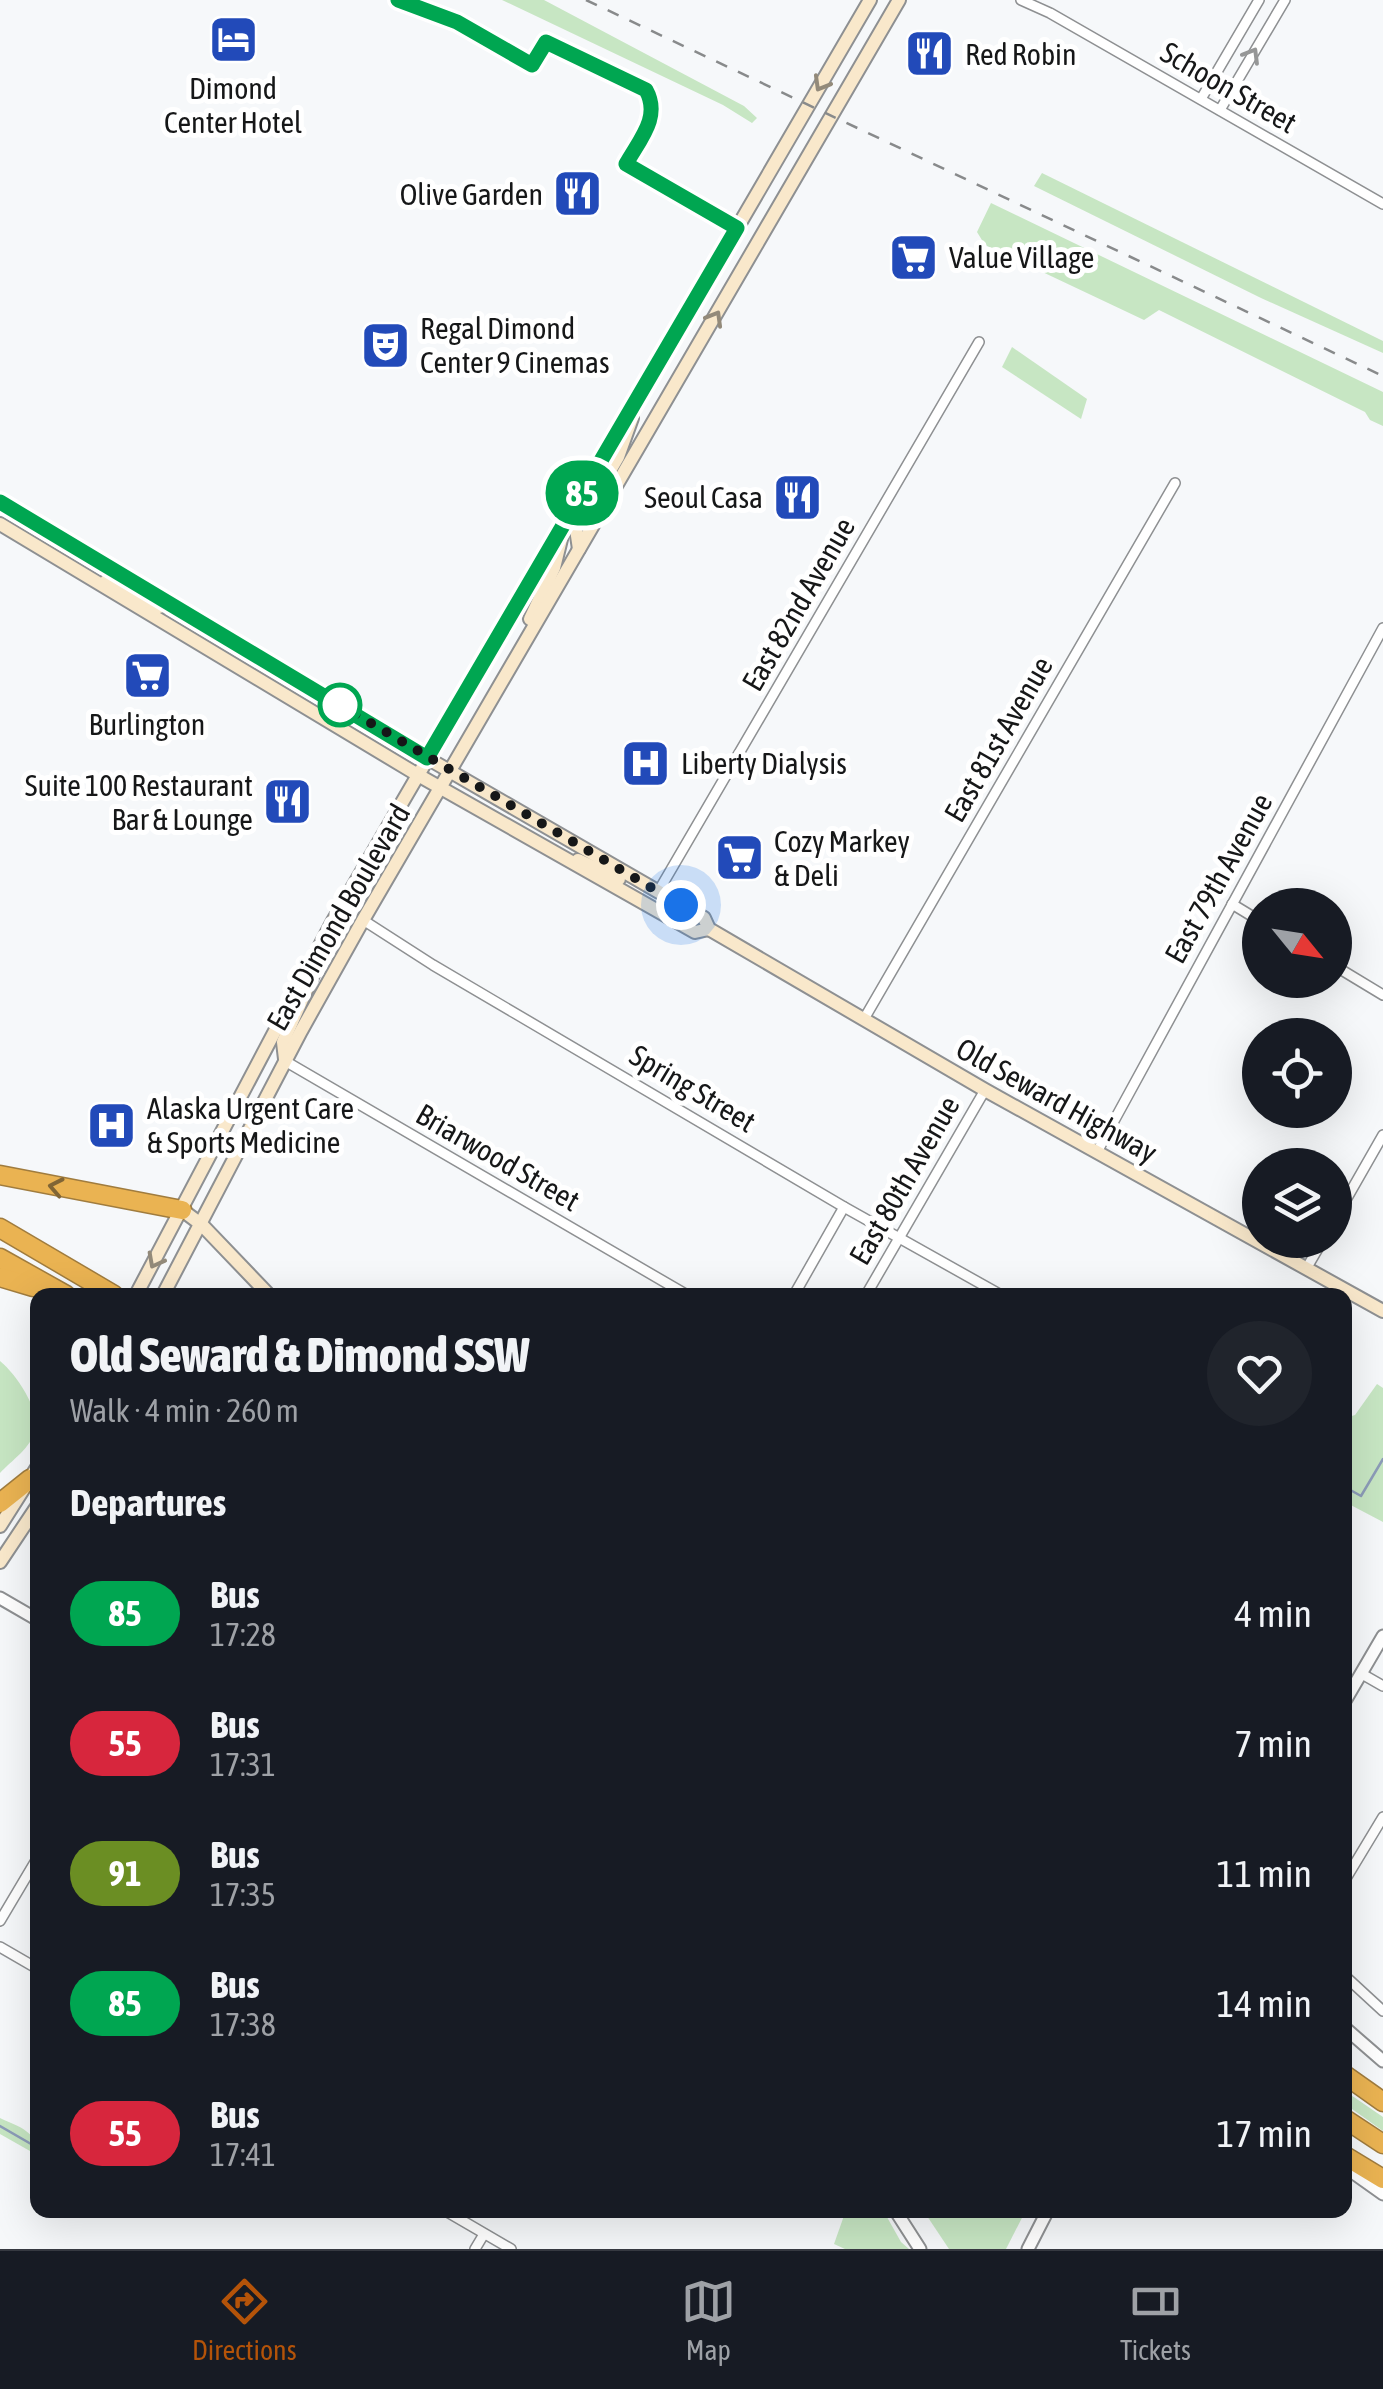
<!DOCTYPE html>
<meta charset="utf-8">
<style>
body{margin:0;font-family:"Asap Condensed",sans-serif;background:#20242c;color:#f1f3f6;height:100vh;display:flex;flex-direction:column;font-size:38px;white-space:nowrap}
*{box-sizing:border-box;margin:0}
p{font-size:32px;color:#9ea1a6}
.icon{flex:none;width:55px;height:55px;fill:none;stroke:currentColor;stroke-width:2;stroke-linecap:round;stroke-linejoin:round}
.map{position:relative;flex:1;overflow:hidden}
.side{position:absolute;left:30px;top:1288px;width:1322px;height:930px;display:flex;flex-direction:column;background:#171b24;border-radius:20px;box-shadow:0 10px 40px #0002}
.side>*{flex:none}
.badge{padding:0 20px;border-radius:32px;font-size:35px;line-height:65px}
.needle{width:65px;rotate:120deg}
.controls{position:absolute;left:1242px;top:888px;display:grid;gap:20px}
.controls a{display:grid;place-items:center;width:110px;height:110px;border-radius:50%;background:#171b24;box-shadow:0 10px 40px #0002;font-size:50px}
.you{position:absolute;width:50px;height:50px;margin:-25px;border:8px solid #fff;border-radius:50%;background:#1a73e8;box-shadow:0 0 0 15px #1a73e833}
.map>.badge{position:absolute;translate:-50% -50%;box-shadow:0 0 0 5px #fff}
h2{padding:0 40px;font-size:38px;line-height:90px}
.round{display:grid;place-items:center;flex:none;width:105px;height:105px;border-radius:52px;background:#20242c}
.summary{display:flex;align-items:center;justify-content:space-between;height:170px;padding:0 40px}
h1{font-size:48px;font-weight:800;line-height:75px}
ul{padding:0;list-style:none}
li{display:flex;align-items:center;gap:30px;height:130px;padding:0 40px}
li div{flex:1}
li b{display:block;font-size:38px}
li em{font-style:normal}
li .badge{min-width:110px;font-weight:700;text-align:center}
.tabs{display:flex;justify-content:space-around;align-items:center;height:140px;border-top:2px solid #363941;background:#171b24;font-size:28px;color:#9ea1a6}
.tabs a{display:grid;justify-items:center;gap:5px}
.tabs .on{color:#b45309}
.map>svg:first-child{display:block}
.green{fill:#c7e6c3}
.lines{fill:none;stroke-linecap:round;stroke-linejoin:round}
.stream{stroke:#8c9cb8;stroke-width:2.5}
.minor-casing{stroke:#8e9092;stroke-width:12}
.tertiary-casing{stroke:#8e9092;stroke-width:15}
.secondary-casing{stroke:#8e9092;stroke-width:16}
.motorway-casing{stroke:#a07c3e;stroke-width:21}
.minor{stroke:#fff;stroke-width:9}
.tertiary{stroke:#fff;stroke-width:11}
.secondary{stroke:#f9e8cb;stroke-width:12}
.motorway{stroke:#eab352;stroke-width:18}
.rail{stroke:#888a8b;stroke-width:2.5;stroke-dasharray:12 12;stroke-linecap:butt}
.oneway{stroke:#969797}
.oneway2{stroke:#938a7a}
.oneway3{stroke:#806535}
.line-casing{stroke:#fff;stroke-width:22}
.line{stroke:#00a651;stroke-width:15}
.walk{stroke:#161718;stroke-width:10;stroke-dasharray:0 18}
.stop-dot{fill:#fff;stroke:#00a651;stroke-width:5}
.labels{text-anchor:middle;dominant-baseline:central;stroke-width:10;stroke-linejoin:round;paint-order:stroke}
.poi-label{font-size:30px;fill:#161718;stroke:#fff;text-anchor:start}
.street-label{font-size:30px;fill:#161718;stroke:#fff}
</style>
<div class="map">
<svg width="1383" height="2249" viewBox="0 0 1383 2249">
<rect width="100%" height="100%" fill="#f6f8fa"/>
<g class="green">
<path d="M502 0H544L744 106 757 118 752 123 723 105Z"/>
<path d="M1042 173 1383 341V353L1261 298 1034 186Z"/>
<path d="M991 203 1383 392V426L1370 420 1365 412 1159 310 1144 320 985 245 977 232Z"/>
<path d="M1012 347 1087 399 1081 419 1002 367Z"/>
<path d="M0 1361C16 1374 40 1409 35 1430 32 1447 11 1461 0 1473Z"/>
<path d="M1377 1384 1383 1388V1522L1345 1502V1418L1355 1415Z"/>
<path d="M1345 2091 1383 2117V2131L1345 2104Z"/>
<path d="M0 2118C19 2127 38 2131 37 2155L0 2134Z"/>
<path d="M846 2210H883L901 2242 909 2249H845L834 2244Z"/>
<path d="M923 2210H1026L1006 2249H949Z"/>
</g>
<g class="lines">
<g class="stream">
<path d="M1345 1487 1361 1496 1383 1459"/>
<path d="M0 2126 38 2148"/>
</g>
<defs>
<g id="minor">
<path d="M1021 0 1050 13 1383 204"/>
<path d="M1201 99 1259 0"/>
<path d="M1220 110 1285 0"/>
<path d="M658 892 979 342"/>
<path d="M1232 904 1260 921"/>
<path d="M363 920 433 965 844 1207 1001 1295"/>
<path d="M1335 966 1383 995"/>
<path d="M864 1019 1175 483"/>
<path d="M285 1061 687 1295"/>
<path d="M1097 1152 1383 628"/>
<path d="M1335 1219 1383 1135"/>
<path d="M1306 1269 1323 1240"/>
<path d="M794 1295 844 1207"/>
<path d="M866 1295 985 1090"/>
<path d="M1362 1674 1383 1686"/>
<path d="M1345 1880 1383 1817"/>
<path d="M0 1921 38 1857"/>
<path d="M0 1947 38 1969"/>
<path d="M1345 1976 1383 2011"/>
<path d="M444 2210 511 2249"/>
<path d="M475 2249 484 2234"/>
</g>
<g id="tertiary">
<path d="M0 1598 38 1620"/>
<path d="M1345 1701 1383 1636"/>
<path d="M1345 2028 1383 2061"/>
<path d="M1345 2167 1383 2194"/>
<path d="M895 2210 920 2249"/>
<path d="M1028 2249 1048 2210"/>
</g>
<g id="secondary">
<path d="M0 502 427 758 704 918 709 929 985 1090 1383 1311"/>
<path d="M0 524 418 775 695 932 709 929"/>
<path d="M579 549 576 529 618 457 632 418"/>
<path d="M106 581 159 607 170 604"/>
<path d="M530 619 554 568 563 531"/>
<path d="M578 860 619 879"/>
<path d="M285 1059 283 1042 313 975"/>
<path d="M182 1210 202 1225 269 1295"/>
<path d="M136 1295 333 921 870 0"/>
<path d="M163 1295 301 1031 363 920 899 0"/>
<path d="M0 1526 38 1466"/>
<path d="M0 1562 38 1505"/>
</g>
<g id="motorway">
<path d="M0 1175 182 1210"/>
<path d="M0 1228 114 1295"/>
<path d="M0 1258 66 1295"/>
<path d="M0 1277 33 1287"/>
<path d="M0 1503 30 1479"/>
<path d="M1345 2075 1383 2102"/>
<path d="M1345 2119 1383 2144"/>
<path d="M1345 2156 1383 2179"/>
</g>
</defs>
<use href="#minor" class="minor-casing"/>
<use href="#tertiary" class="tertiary-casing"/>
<use href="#secondary" class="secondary-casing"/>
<use href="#motorway" class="motorway-casing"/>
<use href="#minor" class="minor"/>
<use href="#tertiary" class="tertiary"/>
<use href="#secondary" class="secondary"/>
<use href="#motorway" class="motorway"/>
<path class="rail" d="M586 0 1383 376"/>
</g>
<defs><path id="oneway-chevron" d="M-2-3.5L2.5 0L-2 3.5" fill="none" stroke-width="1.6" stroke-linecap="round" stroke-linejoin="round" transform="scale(2.5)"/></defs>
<use class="oneway" href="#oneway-chevron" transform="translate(1252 55) rotate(-59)"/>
<g class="oneway2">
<use href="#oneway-chevron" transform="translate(821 84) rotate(120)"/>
<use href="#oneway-chevron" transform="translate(715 318) rotate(-60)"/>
<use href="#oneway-chevron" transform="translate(155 1261) rotate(118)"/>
</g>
<use class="oneway3" href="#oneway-chevron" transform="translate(56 1187) rotate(-169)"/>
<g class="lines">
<defs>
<path id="line" d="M0 502 427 758 737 228 626 164C640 139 661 117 646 90L546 42 532 65 457 22 398 0"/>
</defs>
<use href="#line" class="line-casing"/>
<use href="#line" class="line"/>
<path class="walk" d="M340 705 681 905"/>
</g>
<defs>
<symbol id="hotel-square" viewBox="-11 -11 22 22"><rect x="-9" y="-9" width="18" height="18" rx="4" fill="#224ab9" stroke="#fff"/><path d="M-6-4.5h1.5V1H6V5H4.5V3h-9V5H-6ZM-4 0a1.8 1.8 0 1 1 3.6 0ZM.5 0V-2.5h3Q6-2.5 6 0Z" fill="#fff"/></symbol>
<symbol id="restaurant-square" viewBox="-11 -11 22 22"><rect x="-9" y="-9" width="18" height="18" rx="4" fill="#224ab9" stroke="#fff"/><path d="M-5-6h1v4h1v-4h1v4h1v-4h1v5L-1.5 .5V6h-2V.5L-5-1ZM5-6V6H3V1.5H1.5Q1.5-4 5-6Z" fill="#fff"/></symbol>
<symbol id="supermarket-square" viewBox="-11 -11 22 22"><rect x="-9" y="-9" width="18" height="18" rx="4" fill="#224ab9" stroke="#fff"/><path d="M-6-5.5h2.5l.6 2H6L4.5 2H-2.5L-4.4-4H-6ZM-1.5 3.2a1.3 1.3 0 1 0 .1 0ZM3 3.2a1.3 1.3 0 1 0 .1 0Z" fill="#fff"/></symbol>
<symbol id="theatre-square" viewBox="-11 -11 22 22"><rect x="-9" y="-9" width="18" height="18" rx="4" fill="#224ab9" stroke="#fff"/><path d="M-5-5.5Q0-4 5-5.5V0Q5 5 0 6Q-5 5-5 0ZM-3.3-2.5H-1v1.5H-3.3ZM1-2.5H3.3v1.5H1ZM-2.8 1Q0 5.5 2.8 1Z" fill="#fff"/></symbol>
<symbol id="hospital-square" viewBox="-11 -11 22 22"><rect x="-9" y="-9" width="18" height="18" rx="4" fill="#224ab9" stroke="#fff"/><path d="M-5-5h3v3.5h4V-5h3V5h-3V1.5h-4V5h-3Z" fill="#fff"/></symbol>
</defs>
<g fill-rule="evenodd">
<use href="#hotel-square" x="206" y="12" width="55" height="55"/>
<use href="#restaurant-square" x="902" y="26" width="55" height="55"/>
<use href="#restaurant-square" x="550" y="166" width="55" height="55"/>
<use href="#supermarket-square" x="886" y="230" width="55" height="55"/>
<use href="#theatre-square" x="358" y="318" width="55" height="55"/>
<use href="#restaurant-square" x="770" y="470" width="55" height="55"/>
<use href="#supermarket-square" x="120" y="648" width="55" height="55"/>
<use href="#hospital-square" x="618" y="736" width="55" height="55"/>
<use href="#restaurant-square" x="260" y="774" width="55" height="55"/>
<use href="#supermarket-square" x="712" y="830" width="55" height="55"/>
<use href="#hospital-square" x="84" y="1098" width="55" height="55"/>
</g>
<circle class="stop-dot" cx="340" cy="705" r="20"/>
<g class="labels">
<g class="poi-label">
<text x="965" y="54">Red Robin</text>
<text x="233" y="88" text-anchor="middle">Dimond<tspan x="233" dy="34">Center Hotel</tspan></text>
<text x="543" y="194" text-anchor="end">Olive Garden</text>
<text x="949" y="257">Value Village</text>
<text x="420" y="328">Regal Dimond<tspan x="420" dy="34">Center 9 Cinemas</tspan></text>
<text x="763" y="497" text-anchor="end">Seoul Casa</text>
<text x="147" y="724" text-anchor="middle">Burlington</text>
<text x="681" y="763">Liberty Dialysis</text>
<text x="253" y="785" text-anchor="end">Suite 100 Restaurant<tspan x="253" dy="34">Bar &amp; Lounge</tspan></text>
<text x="774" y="841">Cozy Markey<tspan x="774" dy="34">&amp; Deli</tspan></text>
<text x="147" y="1108">Alaska Urgent Care<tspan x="147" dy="34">&amp; Sports Medicine</tspan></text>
</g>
<g class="street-label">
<text transform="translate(1229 87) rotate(30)">Schoon Street</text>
<text transform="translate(798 604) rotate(-60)">East 82nd Avenue</text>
<text transform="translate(998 739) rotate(-60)">East 81st Avenue</text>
<text transform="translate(1218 878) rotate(-61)">East 79th Avenue</text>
<text transform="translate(338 917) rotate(-60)">East Dimond Boulevard</text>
<text transform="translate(693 1088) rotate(31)">Spring Street</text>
<text transform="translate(1057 1100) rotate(29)">Old Seward Highway</text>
<text transform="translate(498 1157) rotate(30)">Briarwood Street</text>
<text transform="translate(904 1180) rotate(-60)">East 80th Avenue</text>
</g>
</g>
</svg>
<div class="controls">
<a><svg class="needle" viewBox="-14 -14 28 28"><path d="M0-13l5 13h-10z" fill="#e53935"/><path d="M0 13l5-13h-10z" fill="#9ea1a6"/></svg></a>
<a><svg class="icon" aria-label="locate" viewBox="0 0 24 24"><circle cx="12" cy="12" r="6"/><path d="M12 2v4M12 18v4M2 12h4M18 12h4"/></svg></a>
<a><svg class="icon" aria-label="layers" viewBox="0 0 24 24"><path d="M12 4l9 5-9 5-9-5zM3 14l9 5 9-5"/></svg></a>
</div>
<div class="you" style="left:681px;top:905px"></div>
<b class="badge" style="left:582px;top:493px;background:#00a651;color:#fff">85</b>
<section class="side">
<div class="summary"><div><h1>Old Seward &amp; Dimond SSW</h1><p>Walk · 4 min · 260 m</p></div><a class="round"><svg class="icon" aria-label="heart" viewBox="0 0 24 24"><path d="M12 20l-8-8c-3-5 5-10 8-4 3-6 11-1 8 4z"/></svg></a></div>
<h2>Departures</h2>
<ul>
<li><span class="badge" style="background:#00a651;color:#fff">85</span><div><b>Bus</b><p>17:28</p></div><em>4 min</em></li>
<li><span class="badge" style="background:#d7263d;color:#fff">55</span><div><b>Bus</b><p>17:31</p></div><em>7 min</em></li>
<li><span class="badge" style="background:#6b8e23;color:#fff">91</span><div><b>Bus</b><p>17:35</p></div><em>11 min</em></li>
<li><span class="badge" style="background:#00a651;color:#fff">85</span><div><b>Bus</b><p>17:38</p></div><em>14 min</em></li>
<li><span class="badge" style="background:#d7263d;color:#fff">55</span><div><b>Bus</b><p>17:41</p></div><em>17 min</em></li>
</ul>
</section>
</div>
<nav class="tabs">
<a class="on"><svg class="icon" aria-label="directions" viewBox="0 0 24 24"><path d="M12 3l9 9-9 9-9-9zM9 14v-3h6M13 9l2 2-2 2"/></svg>Directions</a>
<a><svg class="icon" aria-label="map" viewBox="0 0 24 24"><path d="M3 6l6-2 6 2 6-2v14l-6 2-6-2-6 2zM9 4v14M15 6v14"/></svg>Map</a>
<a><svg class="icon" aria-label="tickets" viewBox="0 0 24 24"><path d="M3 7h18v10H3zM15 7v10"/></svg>Tickets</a>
</nav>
